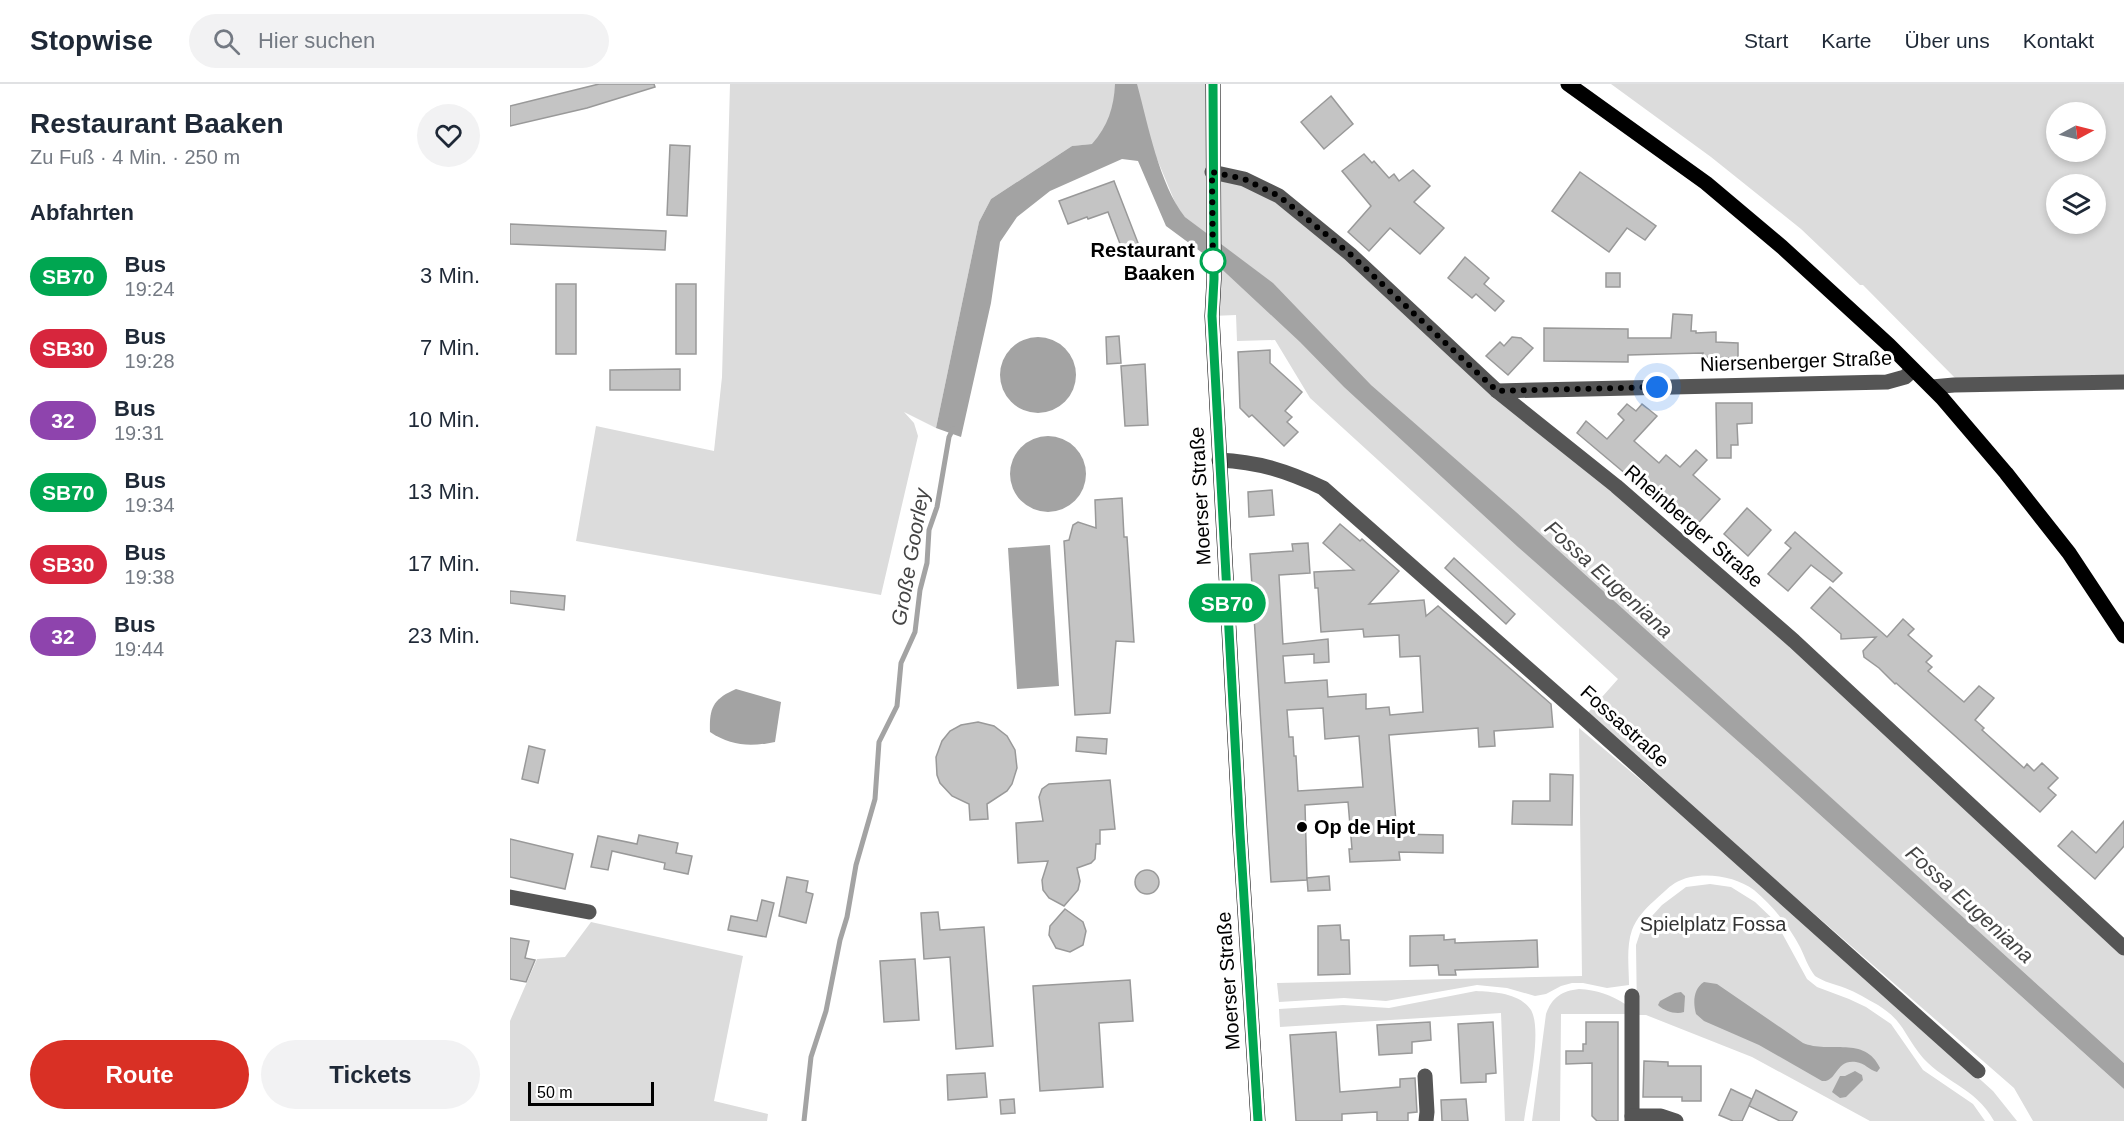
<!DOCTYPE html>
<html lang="de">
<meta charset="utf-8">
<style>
body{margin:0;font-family:Arial,sans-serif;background:#f2f2f3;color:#1f2937;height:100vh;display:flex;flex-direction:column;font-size:22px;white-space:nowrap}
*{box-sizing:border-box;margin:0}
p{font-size:20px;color:#747a83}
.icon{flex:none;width:33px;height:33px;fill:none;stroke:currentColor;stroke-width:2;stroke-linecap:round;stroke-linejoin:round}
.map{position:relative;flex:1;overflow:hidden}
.drawer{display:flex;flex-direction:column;background:#fff;width:510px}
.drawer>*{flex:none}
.badge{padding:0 12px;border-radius:20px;font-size:21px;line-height:39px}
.needle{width:39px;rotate:83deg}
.controls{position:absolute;left:1536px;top:18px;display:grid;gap:12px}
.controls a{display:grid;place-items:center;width:60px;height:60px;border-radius:50%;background:#fff;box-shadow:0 3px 9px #0003;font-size:30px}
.scale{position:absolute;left:18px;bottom:15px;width:126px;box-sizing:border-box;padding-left:6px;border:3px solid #000;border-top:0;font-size:16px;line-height:21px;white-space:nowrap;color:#000;-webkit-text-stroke:4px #fff;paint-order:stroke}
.you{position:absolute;width:30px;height:30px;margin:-15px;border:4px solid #fff;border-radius:50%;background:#1a73e8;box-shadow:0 0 0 9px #1a73e833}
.map>.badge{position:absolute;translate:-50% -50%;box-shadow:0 0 0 3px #fff}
h2{padding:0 30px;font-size:22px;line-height:54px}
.round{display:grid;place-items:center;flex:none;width:63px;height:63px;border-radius:32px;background:#f2f2f3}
.headline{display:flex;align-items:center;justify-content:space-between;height:102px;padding:0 30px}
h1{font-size:28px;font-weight:800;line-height:45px}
.cta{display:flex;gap:12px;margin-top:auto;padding:12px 30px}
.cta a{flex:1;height:69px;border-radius:36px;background:#d93025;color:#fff;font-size:24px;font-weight:800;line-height:69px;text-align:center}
.cta a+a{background:#f2f2f3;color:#1f2937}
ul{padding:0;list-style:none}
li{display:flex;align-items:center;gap:18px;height:72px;padding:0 30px}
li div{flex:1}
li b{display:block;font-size:22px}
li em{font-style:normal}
li .badge{min-width:66px;font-weight:700;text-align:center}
header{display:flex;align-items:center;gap:36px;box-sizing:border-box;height:84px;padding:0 30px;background:#fff;border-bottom:2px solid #e0e1e3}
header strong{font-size:28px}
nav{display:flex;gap:33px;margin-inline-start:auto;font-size:21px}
.search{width:420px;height:54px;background:#f2f2f3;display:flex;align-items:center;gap:15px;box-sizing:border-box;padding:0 21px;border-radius:33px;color:#747a83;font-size:22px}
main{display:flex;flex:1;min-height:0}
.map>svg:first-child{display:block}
.green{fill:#dcdcdc;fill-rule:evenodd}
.water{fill:#a3a3a3}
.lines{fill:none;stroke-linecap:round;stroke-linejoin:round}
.stream{stroke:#a3a3a3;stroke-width:5}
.building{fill:#c4c4c4;stroke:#999;stroke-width:1.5;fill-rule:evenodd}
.minor{stroke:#555;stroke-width:15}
.major{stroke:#000;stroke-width:15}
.line-casing{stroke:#fff;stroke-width:14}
.line{stroke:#00a651;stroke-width:9}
.walk{stroke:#000;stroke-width:6;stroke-dasharray:0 10.8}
.stop-dot{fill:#fff;stroke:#00a651;stroke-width:3}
.poi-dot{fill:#000;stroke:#fff;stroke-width:2}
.labels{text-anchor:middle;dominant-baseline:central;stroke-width:6;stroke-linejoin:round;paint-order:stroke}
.stop-label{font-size:20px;font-weight:bold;fill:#000;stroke:#fff;text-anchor:end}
.street-label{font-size:20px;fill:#000;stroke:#fff}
.poi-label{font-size:20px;font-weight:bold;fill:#000;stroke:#fff;text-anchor:start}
.park-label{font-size:20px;fill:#333;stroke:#fff}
.water-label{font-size:21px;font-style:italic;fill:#444;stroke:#fff}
</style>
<header>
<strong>Stopwise</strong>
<div class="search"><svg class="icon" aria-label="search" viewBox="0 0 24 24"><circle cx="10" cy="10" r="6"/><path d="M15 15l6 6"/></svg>Hier suchen</div>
<nav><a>Start</a><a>Karte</a><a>Über uns</a><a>Kontakt</a></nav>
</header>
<main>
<section class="drawer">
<div class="headline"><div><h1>Restaurant Baaken</h1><p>Zu Fuß · 4 Min. · 250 m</p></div><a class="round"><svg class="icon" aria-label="heart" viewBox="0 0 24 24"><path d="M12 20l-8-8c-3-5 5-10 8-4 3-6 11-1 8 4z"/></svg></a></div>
<h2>Abfahrten</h2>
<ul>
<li><span class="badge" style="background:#00a651;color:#fff">SB70</span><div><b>Bus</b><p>19:24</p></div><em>3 Min.</em></li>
<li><span class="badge" style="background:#d7263d;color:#fff">SB30</span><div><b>Bus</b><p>19:28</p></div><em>7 Min.</em></li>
<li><span class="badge" style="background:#8e44ad;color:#fff">32</span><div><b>Bus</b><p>19:31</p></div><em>10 Min.</em></li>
<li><span class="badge" style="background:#00a651;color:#fff">SB70</span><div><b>Bus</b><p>19:34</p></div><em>13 Min.</em></li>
<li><span class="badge" style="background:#d7263d;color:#fff">SB30</span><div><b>Bus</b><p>19:38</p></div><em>17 Min.</em></li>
<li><span class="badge" style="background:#8e44ad;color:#fff">32</span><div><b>Bus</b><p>19:44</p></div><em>23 Min.</em></li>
</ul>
<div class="cta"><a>Route</a><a>Tickets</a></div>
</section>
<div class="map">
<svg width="1614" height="1037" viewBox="0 0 1614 1037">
<rect width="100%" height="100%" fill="#fff"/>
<g class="green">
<path d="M220 0H703L702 88 769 112 1106 402 1614 864V979L1266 664 1247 674 1614 1005V1037H1523L1504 1004 1076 631 1108 595 800 314 765 256 727 257 726 231 702 232V154L675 133 667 123 647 75 582 60 562 62 481 115 469 138 426 344 394 328 404 339 408 352 371 511 66 457 86 342 204 367 212 293Z"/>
<path d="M1101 0H1614V296L1448 297 1353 201H1350L1291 145 1201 73ZM1546 28H1586V68H1546ZM1546 100H1586V140H1546Z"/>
<path d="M1069 644 1246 793 1483 1007 1507 1037H1484C1465 1002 1431 998 1409 969 1393 948 1393 937 1368 921 1357 915 1346 908 1335 904 1324 900 1314 898 1305 892 1298 883 1295 873 1290 863 1279 842 1263 822 1244 806 1224 791 1187 786 1165 799 1157 804 1151 811 1144 817 1135 825 1126 835 1122 846 1116 863 1119 884 1119 901L1097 904 1073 899H1062L1051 902 1036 910 1025 912 997 904 967 901 876 917 834 914 769 918 767 899 1072 892Z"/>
<path d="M1200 800 1221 803 1245 818 1266 838 1297 895 1307 903 1339 915 1356 923 1381 940 1413 986 1463 1020 1475 1037H1360L1242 973 1136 931H1127L1126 861 1132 843 1152 821 1176 803Z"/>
<path d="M81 838 233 872 204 1017 258 1030 257 1037H0V937L27 875 55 873Z"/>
<path d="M1069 905C1087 906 1101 911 1115 920L1116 930H1051L1050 1037H1022L1036 930C1042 913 1052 907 1069 905Z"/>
<path d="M966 907C984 908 1010 909 1021 926 1033 947 1017 1013 1014 1037H995L991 929 770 943 769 925 833 921 879 924Z"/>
</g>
<g class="water">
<path d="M605 0H627C638 40 649 100 675 133L763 199 861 301 1006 428 1614 979V1005L1247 674 1008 463 834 303 790 258 702 176 656 142 628 77 612 75 540 107 507 133 490 158 481 219 451 353 426 344 469 138 481 115 562 62 582 60C598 42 604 23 605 0Z"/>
<circle cx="528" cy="291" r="38"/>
<circle cx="538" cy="390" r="38"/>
<path d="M540 461 549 602 507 605 498 464Z"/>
<path d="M226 605 271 618 265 658C240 663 221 662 200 648 199 624 203 615 226 605Z"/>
<path d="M1194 898 1207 900 1293 959C1319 970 1355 951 1370 984L1367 988C1359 986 1355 979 1346 978 1325 975 1327 999 1312 997L1249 961 1194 937 1186 930C1183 919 1183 905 1194 898Z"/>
<path d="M1171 908 1175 912 1174 928C1166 931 1154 927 1148 921L1150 917 1165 909Z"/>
<path d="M1345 987 1352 991 1353 996 1336 1013 1330 1014 1322 1008 1330 992H1335Z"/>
</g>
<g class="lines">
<path class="stream" d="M294 1037 301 973 316 927 330 856 337 833 346 781 365 715 369 658 387 622 391 579 405 548 410 506 417 479 419 446 427 423 439 353 443 345"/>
</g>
<g class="building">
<path d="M89 0H144L145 3 77 24 0 42V22Z"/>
<path d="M821 12 843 40 814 65 791 38Z"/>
<path d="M160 61 180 62 177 132 157 131Z"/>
<path d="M854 70 862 79 864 77 879 94 884 90 889 97 903 86 920 102 904 118 934 144 910 170 880 144 859 167 838 148 861 122 832 87Z"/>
<path d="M1070 88 1146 142 1135 156 1117 144 1099 168 1042 127Z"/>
<path d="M604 97 628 159 612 165 598 128 578 135 577 133 558 140 549 117Z"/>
<path d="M0 140 156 147 155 166 0 160Z"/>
<path d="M955 173 979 194 974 200 994 217 985 227 966 210 962 214 938 194Z"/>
<rect x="1096" y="189" width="14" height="14"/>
<rect x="46" y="200" width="20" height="70"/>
<rect x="166" y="200" width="20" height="70"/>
<path d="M1163 230 1182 231 1181 247H1186V249L1206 248V258L1228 259V274L1192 273 1193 269 1118 271V278L1034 277V244L1118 245V254H1161Z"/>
<path d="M609 252 611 279 597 280 596 253Z"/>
<path d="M1002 253 1011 254 1023 264 998 291 976 272 990 258 994 262Z"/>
<path d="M760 266V279L792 308 775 327 782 333 777 338 788 348 774 362 742 331 739 333 730 324 728 268Z"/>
<path d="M635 280 638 341 615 342 611 282Z"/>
<path d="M170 285V306H100V286Z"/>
<path d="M1206 319H1242V339L1227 340 1228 361H1221V374H1207Z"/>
<path d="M1117 320 1126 327 1132 320 1147 332 1124 357 1149 379 1156 371 1170 383 1186 366 1197 376 1183 391 1210 415 1181 447 1155 424 1160 419 1141 401 1136 407 1067 349 1076 337 1097 355 1114 336 1108 330Z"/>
<path d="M762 406 764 431 739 433 738 408Z"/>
<path d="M612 414 614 453H617L624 558 606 557 600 629 565 631 554 457 559 456 563 441 568 438 586 444 585 416Z"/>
<path d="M1237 424 1261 446 1238 472 1214 450Z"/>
<path d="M830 440 850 457 852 455 889 487 859 520 914 516 916 532 928 522 1041 620 1043 643 984 647 985 662 969 663 968 644 879 651 887 750 933 751V769L889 768 890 776 840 778 839 765H842L838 718 795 721 797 796 761 798 740 470 783 467 782 460 798 459 800 489 769 491 773 560 818 555 819 578 804 579V570L773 572 775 599 817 596 818 613 856 610V625L879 623 880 631 913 628 910 572 890 573 889 551 854 553 853 545 811 548 808 504H805L804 488 844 486 813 459ZM813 624 815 655 849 652 853 703 788 707 786 672H784L783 653H779L777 626Z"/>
<path d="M1285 448 1332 489 1323 498 1301 481 1278 507 1258 490 1281 464 1275 459Z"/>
<path d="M944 474 1005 530 996 540 935 484Z"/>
<path d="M1320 503 1377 553 1393 535 1404 545 1398 551 1422 572 1416 578 1422 583 1418 587 1454 618 1469 602 1484 614 1465 636 1474 644 1472 646 1514 684 1517 680 1524 687 1532 679 1548 694 1538 704 1546 711 1530 728 1386 599 1385 600 1369 584 1354 573 1353 567 1366 553 1331 555V550L1301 524Z"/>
<path d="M0 507 55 512 54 526 0 519Z"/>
<path d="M468 638 484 642 497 652 505 666 507 684 502 700 497 707 477 720 478 735 460 736 459 720 442 712 430 699 427 691 426 673 432 657 440 647 451 641Z"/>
<path d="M567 653 597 655 596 670 566 667Z"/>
<path d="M19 662 35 666 28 699 12 695Z"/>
<path d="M1040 690 1063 691 1062 741 1002 740 1003 717H1040Z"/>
<path d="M600 696 605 745 590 746V760H586L585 775 581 779 567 784 570 797 568 806 554 822 539 814 533 806 532 796 538 777 508 779 506 739 533 737 529 713 532 705 539 700Z"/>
<path d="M1614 737V762L1585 795 1548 762 1562 747 1586 769Z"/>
<path d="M129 751 168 759 166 769 182 772 178 790 154 785 155 779 102 767 98 786 81 783 88 752 127 760Z"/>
<path d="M0 755 63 770 55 805 0 793Z"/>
<circle cx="637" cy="798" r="12"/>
<path d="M819 792 820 806 798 807 797 794Z"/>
<path d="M277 793 298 797 296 808 303 810 296 839 269 832Z"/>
<path d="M252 816 264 819 256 853 218 846 221 832 247 837Z"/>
<path d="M555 825 573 838 576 847 573 861 560 868 546 864 539 851 540 842Z"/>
<path d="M428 828 430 846 474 843 483 962 446 965 440 873 414 875 411 829Z"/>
<path d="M830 841 831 856H839L840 890 808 891V842Z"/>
<path d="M934 851V856L945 855V859L1027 856 1028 883 945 886 946 891H929L928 881 900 882V852Z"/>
<path d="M0 854 19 857 15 874 25 876 16 898 0 895Z"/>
<path d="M405 875 409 936 374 938 370 877Z"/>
<path d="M620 896 623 937 589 939 593 1003 530 1007 523 902Z"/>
<path d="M920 938 921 956 902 958V969L869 971 867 941Z"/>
<path d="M983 938 986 989 976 990V998L951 999 948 940Z"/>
<path d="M1076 938H1108V1037H1087L1082 1032V979L1056 980V967H1073V960H1076Z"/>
<path d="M826 948 830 1008 890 1003V995L905 994 907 1028 898 1029V1037H867V1028L832 1030V1037H786L780 951Z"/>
<path d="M1134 977 1158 978V982H1191V1017H1172V1013H1133Z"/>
<path d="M475 989 477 1013 438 1016 437 991Z"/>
<path d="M1221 1005 1242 1015 1232 1037H1223L1209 1031Z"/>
<path d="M1246 1006 1287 1028 1282 1037H1270L1239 1022Z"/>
<path d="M504 1015 505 1029 491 1030 490 1016Z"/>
<path d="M956 1015 958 1037H932L931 1016Z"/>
</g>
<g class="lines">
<g class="minor">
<path d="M702 88 734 95 769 112 840 170 987 307 1106 402 1284 557 1614 864"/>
<path d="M1422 303 1444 301 1614 298"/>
<path d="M987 307 1377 298 1395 293 1403 286"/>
<path d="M709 376C749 378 777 387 813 404L1075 635 1468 987"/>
<path d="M0 813 79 828"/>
<path d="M1122 912V1037"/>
<path d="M915 992 917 1028 916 1037"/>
<path d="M1122 1032H1151L1166 1037"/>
</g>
<g class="major">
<path d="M703 0 704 195 702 232 730 750 748 1037"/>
<path d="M1058 0 1196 99 1272 163 1379 261 1432 314 1496 389 1559 469 1614 552"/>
</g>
</g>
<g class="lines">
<defs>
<path id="line" d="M703 0 704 195 702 232 730 750 748 1037"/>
</defs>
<use href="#line" class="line-casing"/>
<use href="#line" class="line"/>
<path class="walk" d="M703 177V180L702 88 734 95 769 112 840 170 987 307 1147 303"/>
</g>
<circle class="stop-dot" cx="703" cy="177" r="12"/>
<circle class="poi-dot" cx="792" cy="743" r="6"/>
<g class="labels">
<g class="stop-label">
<text x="685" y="166">Restaurant<tspan x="685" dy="23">Baaken</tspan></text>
</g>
<g class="street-label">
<text transform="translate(1286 277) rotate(-2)">Niersenberger Straße</text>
<text transform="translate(690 412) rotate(-93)">Moerser Straße</text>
<text transform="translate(1184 442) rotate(41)">Rheinberger Straße</text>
<text transform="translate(1115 642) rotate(42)">Fossastraße</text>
<text transform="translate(718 897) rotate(-94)">Moerser Straße</text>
</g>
<g class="poi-label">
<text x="804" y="743">Op de Hipt</text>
</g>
<g class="park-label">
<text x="1203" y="840">Spielplatz Fossa</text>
</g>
<g class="water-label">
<text transform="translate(400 473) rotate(-80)">Große Goorley</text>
<text transform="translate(1099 495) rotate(42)">Fossa Eugeniana</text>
<text transform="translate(1460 820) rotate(42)">Fossa Eugeniana</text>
</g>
</g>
</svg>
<div class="controls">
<a><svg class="needle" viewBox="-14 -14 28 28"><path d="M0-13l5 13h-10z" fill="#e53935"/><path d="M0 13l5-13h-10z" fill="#747a83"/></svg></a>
<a><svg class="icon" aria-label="layers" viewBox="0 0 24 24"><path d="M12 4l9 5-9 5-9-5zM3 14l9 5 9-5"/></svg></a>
</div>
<div class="scale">50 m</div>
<div class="you" style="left:1147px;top:303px"></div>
<b class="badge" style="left:717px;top:519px;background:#00a651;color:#fff">SB70</b>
</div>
</main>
